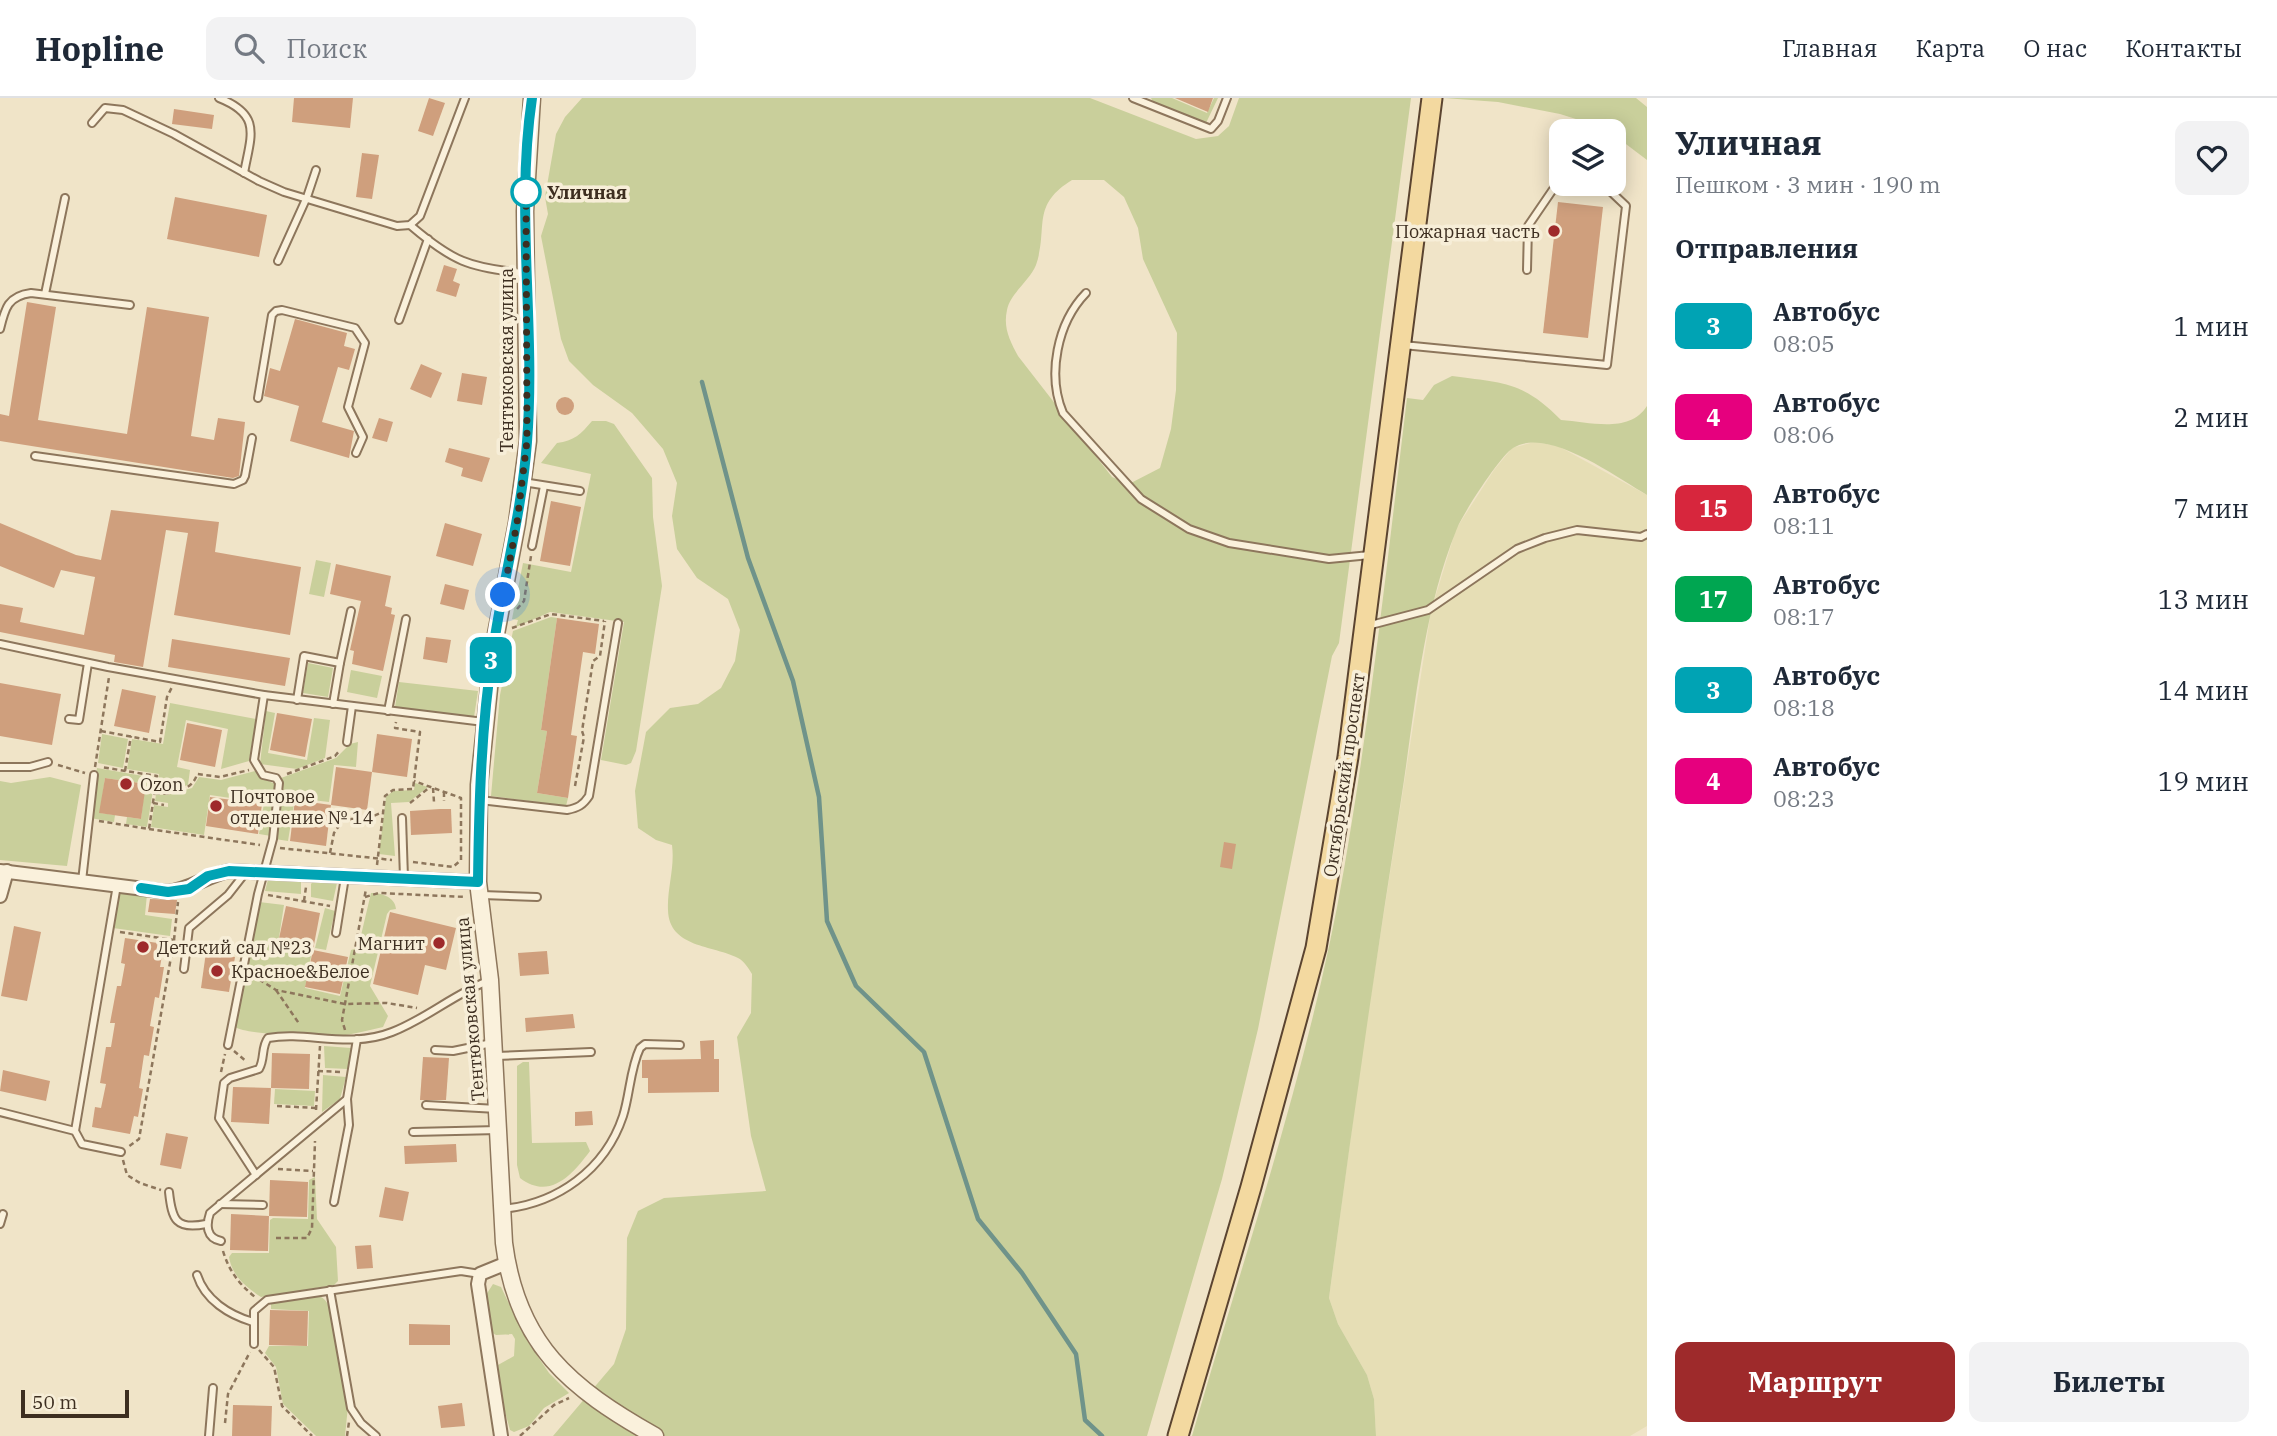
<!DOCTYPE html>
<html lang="ru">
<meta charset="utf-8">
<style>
body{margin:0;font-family:"IBM Plex Serif",serif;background:#f2f2f3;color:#1f2937;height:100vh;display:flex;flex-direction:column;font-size:26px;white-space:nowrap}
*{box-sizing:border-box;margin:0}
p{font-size:23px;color:#747a83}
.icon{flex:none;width:38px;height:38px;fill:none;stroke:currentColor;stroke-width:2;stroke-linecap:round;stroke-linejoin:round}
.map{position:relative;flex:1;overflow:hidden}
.side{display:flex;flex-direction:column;background:#fff;width:630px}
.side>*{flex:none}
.badge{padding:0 14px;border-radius:10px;font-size:24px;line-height:46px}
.buttons{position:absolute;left:1549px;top:21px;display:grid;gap:14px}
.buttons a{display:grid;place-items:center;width:77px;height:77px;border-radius:14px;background:#fff;box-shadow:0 4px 18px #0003;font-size:35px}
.scale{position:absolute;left:21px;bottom:18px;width:108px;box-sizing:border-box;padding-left:7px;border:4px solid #3d2e20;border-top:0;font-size:19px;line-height:24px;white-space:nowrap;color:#3d2e20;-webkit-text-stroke:5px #f7eed8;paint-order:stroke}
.you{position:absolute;width:35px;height:35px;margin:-18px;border:5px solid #fff;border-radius:50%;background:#1a73e8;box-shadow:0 0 0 10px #1a73e833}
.map>.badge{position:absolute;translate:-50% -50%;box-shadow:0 0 0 4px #fff}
h2{padding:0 28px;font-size:26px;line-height:63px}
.round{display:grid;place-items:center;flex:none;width:74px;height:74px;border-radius:14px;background:#f2f2f3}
.headline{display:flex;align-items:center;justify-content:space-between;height:119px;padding:0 28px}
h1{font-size:33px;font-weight:700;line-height:52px}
.cta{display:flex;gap:14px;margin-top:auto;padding:14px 28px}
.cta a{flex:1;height:80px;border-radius:14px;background:#9e2a2b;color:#fff;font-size:28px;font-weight:700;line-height:80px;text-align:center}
.cta a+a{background:#f2f2f3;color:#1f2937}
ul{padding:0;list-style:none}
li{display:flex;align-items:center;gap:21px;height:91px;padding:0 28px}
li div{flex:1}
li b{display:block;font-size:26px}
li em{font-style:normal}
li .badge{min-width:77px;font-weight:700;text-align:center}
header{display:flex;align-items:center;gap:42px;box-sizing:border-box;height:98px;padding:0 35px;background:#fff;border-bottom:2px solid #e0e1e3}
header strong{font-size:33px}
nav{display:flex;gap:38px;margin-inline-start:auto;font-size:24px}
.search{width:490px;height:63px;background:#f2f2f3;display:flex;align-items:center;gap:18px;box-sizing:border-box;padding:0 24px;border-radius:14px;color:#747a83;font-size:26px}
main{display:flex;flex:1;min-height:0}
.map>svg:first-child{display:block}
.farmland{fill:#e6deb5}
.green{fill:#c9cf9b;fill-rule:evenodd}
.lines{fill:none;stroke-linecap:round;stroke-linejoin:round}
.stream{stroke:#6f938a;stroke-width:4.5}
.building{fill:#cf9f7d}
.service-casing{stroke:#8d765c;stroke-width:10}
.minor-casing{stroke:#8d765c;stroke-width:16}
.tertiary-casing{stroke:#8d765c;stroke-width:19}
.primary-casing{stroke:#5b4430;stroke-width:23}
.path{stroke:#8d765c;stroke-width:2.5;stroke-dasharray:5 3.5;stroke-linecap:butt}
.service{stroke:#faf1dc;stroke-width:6}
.minor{stroke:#faf1dc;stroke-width:12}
.tertiary{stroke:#faf1dc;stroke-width:16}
.primary{stroke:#f3d9a0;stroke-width:19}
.line-casing{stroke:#fff;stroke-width:16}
.line{stroke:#00a3b4;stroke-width:10}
.walk{stroke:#3d2e20;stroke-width:7;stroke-dasharray:0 12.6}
.stop-dot{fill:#fff;stroke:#00a3b4;stroke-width:3.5}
.poi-dot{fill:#9e2a2b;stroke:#f7eed8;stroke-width:2.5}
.labels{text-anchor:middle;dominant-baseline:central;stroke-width:7;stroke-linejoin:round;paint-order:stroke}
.stop-label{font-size:18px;font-weight:bold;fill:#3d2e20;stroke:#f7eed8;text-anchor:start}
.poi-label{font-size:18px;fill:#3d2e20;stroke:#f7eed8;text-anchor:start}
.street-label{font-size:18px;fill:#3d2e20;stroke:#f7eed8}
</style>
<header>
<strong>Hopline</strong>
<div class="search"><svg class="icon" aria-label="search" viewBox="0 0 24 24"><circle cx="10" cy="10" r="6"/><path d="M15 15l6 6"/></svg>Поиск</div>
<nav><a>Главная</a><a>Карта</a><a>О нас</a><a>Контакты</a></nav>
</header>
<main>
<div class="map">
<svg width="1647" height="1338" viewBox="0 0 1647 1338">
<rect width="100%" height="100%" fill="#f0e4c8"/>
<path class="farmland" d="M1534 344 1558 348 1647 397V1328L1630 1338H1376L1374 1301 1367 1277 1338 1226 1329 1200 1363 948 1431 513 1456 431 1494 372 1512 350Z"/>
<g class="green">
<path d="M582 0H1090L1196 41 1218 38 1229 28 1239 0H1411L1339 545 1332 558 1258 931 1222 1081 1147 1338H553L614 1266 626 1231 627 1140 638 1113 664 1100 766 1093 751 1038 737 939 751 915 752 876C749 871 744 863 738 860 713 847 669 850 668 812 667 790 675 770 672 747L656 742 638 730 635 693 646 634 670 610 698 606 721 590 735 563 740 532 728 501 697 480 677 451 672 418 677 385 663 351 632 315 593 287 569 263 561 241 541 138 548 116 545 99 556 36 565 19ZM1072 82H1104L1124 99 1138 130 1143 161 1177 235 1176 292 1171 331 1160 370 1129 386 1112 379 1018 258C1010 243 1003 230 1007 212 1010 196 1030 182 1036 167 1049 129 1030 108 1072 82Z"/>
<path d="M1151 0H1172L1207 15 1214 0H1218L1206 25 1153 4Z"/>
<path d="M1444 0H1636L1647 9V62L1614 37V33L1560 16 1498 4Z"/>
<path d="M1452 278C1503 285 1523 283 1561 322 1590 324 1629 336 1647 308V397C1616 379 1547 328 1513 350 1500 358 1461 418 1456 433 1422 517 1415 613 1401 702 1375 868 1351 1034 1329 1200L1338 1226 1367 1277 1374 1301 1376 1338H1192C1246 1151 1311 963 1344 771 1371 615 1388 457 1407 300L1423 302 1434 287Z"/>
<path d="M592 323H606L614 326 652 380 653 419 662 488 636 653 631 665 626 667 601 662 624 524 550 514 516 529 518 522 512 521 523 465 571 474 591 376 541 365 557 345C574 343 581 336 592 323Z"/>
<path d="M316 462 331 465 324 499 309 496Z"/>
<path d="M551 519 557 520 541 632 547 633 537 695 568 700 566 708 491 698 500 597 513 533Z"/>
<path d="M308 565 333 570 328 599 303 595Z"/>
<path d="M351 572 382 578 377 600 347 594Z"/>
<path d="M399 584 478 593 474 619 395 609Z"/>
<path d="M170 605 256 621 249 663 221 671 228 631 186 622 177 669 190 672 188 687 165 694 157 692 159 676 127 671 132 641 163 646Z"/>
<path d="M266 613 275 615 268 655 307 662 314 620 330 622 325 660 297 671 260 666Z"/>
<path d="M102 636 128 641 123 670 98 665Z"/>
<path d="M358 644 356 669 334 667 329 704 295 700 288 743 275 741 281 680 336 660 350 646Z"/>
<path d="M97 670 155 680 147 729 126 726 127 719 141 721 145 686 105 680 100 715 115 717 114 724 90 720Z"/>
<path d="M255 673 260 679 275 686 271 738 259 736 264 705 210 697 204 737 151 729 154 707 168 709V705L155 703 156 696 167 697 192 690 199 679 221 682Z"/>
<path d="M50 679 81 687 67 768 0 762V683L11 685Z"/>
<path d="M415 685 428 689 409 704 391 705 395 758 379 756 386 699 393 693 414 692Z"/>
<path d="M269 778 301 781V796L265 793Z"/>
<path d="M315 781 337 785 333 803 311 799V786Z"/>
<path d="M118 792 147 796 145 817 172 821 170 838 113 830Z"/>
<path d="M371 795C382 795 395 799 396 811L390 812 387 816 370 888 388 918 383 929C369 932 354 936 339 938 322 939 247 937 235 929L259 804 284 807 278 846 312 853 305 890 340 898 351 852 358 850Z"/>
<path d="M325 810 335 813 326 852 315 850Z"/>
<path d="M324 948 351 950 348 971 325 970Z"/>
<path d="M523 964H529L532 1045 586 1044 590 1053C573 1076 550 1103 520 1080L517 1067V968Z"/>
<path d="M323 977 346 979 340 1001 322 1014Z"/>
<path d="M275 991 315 993 314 1008 274 1006Z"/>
<path d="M315 1079 317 1121 336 1149 338 1183 334 1187 261 1199C246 1189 232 1178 229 1159L232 1155H269L270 1122 273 1120 308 1121 309 1082Z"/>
<path d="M493 1186 501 1189 526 1241 549 1275 569 1295 544 1310 529 1328 514 1334 510 1332 504 1310 498 1267 514 1258 515 1241 512 1236 496 1237 491 1234 486 1197Z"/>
<path d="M319 1198C329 1202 330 1212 332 1222L348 1308 345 1338H316L283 1306 276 1269 265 1255 269 1248H308L309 1213 271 1211V1204Z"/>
</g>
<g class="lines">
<path class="stream" d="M702 284 748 460 793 583 819 699 827 823 856 888 924 954 978 1121 1022 1175 1076 1256 1085 1322 1102 1338"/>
</g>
<g class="building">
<path d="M294 0H353L350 30 292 24Z"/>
<path d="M429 0 445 5 433 38 418 33Z"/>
<path d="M1175 0H1213L1208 14Z"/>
<path d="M174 11 214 17 212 31 172 26Z"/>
<path d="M362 55 379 57 372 101 356 99Z"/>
<path d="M175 99 267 117 259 159 167 141Z"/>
<path d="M1558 104 1603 109 1588 240 1543 235Z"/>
<path d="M444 167 457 171 453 183 460 186 456 199 436 193Z"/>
<path d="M27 204 56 209 38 322 127 336 147 209 209 219 191 338 214 342 218 320 245 324 239 378 233 380 0 343V316L9 318Z"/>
<path d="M295 221 347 235 344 248 355 251 349 272 338 269 322 324 354 333 349 360 290 343 299 308 264 298 270 270 280 273Z"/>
<path d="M421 266 442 275 431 300 410 291Z"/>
<path d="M462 275 487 279 482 307 457 303Z"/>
<circle cx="565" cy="308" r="9"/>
<path d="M379 320 393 324 387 344 372 340Z"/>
<path d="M449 350 490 360 482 384 461 378 463 370 445 364Z"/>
<path d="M551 403 581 409 570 468 540 463Z"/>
<path d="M111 412 219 424 215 454 301 469 290 537 174 517 188 435 166 432 143 569 114 564 115 557 0 534V506L23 510 20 524 84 537 95 479 61 472 54 490 0 468V425L76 457 101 462Z"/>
<path d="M445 425 482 436 473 468 436 458Z"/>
<path d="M336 466 391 478 385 508 392 510 391 516 395 517 383 573 352 566 354 553 350 552 361 503 330 496Z"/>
<path d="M445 486 469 492 464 512 440 506Z"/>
<path d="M557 520 599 526 595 556 583 554 571 637 577 638 568 700 537 695 547 633 541 632Z"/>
<path d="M426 539 451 542 447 565 423 561Z"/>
<path d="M172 541 290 560 285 588 168 569Z"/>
<path d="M0 585 61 596 52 647 0 638Z"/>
<path d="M122 591 156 598 149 635 114 628Z"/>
<path d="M277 615 312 621 305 659 270 652Z"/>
<path d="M187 625 222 632 215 669 180 662Z"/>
<path d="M377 636 412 641 407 679 372 674Z"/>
<path d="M336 669 372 674 367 712 331 707Z"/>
<path d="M105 680 146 686 141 721 99 715Z"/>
<path d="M210 699 262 706 258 736 206 728Z"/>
<path d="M295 702 331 707 326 748 290 743Z"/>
<path d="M440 711H451L452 735 411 737 410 713Z"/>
<path d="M1224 744 1236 746 1232 771 1220 769Z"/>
<path d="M150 801 177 802 175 816 148 814Z"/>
<path d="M286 808 320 815 313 852 278 845Z"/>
<path d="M390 814 456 830 446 872 425 867 418 897 373 886Z"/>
<path d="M14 828 41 834 27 903 1 898Z"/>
<path d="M125 840 164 846 160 869H164L159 900 155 899 150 928 154 929 149 958 144 957 139 990 143 991 138 1019 134 1018 130 1036 92 1029 95 1009 101 1010 106 986 100 985 106 949H111L115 925H110L117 888H121L125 866 121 865Z"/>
<path d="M313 852 348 859 340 896 305 889Z"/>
<path d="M547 853 549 876 520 878 518 855Z"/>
<path d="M206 854 235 859 229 894 201 890Z"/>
<path d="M573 916 575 930 526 934 525 920Z"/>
<path d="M714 942V961H719V994L648 995V980H642V962L701 961 700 943Z"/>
<path d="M272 955 310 956 309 991 271 990Z"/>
<path d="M423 959 449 960 446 1002H420Z"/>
<path d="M3 972 50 983 46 1003 0 993Z"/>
<path d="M233 989 271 990 269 1026 231 1024Z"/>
<path d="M592 1013 593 1027 575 1028V1014Z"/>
<path d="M166 1035 188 1039 181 1071 160 1067Z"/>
<path d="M456 1046 457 1064 405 1066 404 1048Z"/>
<path d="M270 1082 308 1084 307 1119 269 1118Z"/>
<path d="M385 1089 409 1094 403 1123 379 1119Z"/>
<path d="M231 1116 269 1118 268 1153 230 1152Z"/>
<path d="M371 1147 373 1170 357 1171 355 1148Z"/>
<path d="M270 1212 308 1213 307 1248 269 1247Z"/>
<path d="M409 1226 450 1227V1247H409Z"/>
<path d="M462 1305 465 1328 441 1330 438 1308Z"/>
<path d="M233 1307 272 1308 271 1338H232Z"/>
</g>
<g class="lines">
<defs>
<g id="service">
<path d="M219 0C262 17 251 37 244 75"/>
<path d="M1133 0 1211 31 1218 23 1227 0"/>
<path d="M92 25 105 10 123 12 174 36 259 83 284 94 397 128 410 127 420 118 465 0"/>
<path d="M410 127C452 163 469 170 524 175"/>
<path d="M278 163 307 99 316 72"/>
<path d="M1086 195C1057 225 1047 277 1063 315L1141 401 1189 431 1229 445 1329 461 1370 457"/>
<path d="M45 196 65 100"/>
<path d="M399 222 428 141"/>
<path d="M0 231C5 210 8 198 31 195L130 207"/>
<path d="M1403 247 1607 267 1626 108 1607 90 1556 87 1528 128 1527 172"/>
<path d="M258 300 272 217 276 213 282 212 355 230 365 245 348 309 363 339 356 355"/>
<path d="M35 358 234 386 243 382 245 378 252 340"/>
<path d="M523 384 580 393"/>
<path d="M532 448 544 388"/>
<path d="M1367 528 1428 512 1517 451 1545 440 1577 432 1641 439 1647 436"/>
<path d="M0 546 108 569 264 597 484 624"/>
<path d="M340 565 351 513"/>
<path d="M297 602 304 558 340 565 333 606"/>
<path d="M388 613 406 521"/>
<path d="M69 621 79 622 88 565"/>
<path d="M347 644 352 608"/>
<path d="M0 669H30L48 664"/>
<path d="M480 702 567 712C578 710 583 707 589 698L618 525"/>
<path d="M402 720 404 780"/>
<path d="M82 783 94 677"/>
<path d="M117 787 75 1033 82 1046 121 1054"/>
<path d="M482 797 537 799"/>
<path d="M336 835 345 779"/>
<path d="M184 871 189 830 228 797 246 774"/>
<path d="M228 947 258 796 273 741 279 685 276 680 263 677 254 662 264 597"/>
<path d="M435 952 453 953 492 945"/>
<path d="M496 958 591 954"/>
<path d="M426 1007 497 1011"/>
<path d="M0 1014 75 1033"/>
<path d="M413 1034 498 1032"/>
<path d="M256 1077 219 1020 224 985 230 980 259 971C265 961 261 949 268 940 308 933 349 951 392 934 426 921 454 896 488 883"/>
<path d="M169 1094C172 1122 176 1132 206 1126"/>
<path d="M334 1104 349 1027 347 1001"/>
<path d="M220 1106 263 1107"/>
<path d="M502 1111C557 1106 605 1072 623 1018 630 996 630 971 640 950L645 946 680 947"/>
<path d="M0 1126 3 1116"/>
<path d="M221 1143C206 1140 206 1127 210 1115L347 1001 357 941"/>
<path d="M197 1177C205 1202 229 1217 253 1224"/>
<path d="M330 1192 351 1310 361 1325 376 1338"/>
<path d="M254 1246V1213L267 1202 461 1173 480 1176"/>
<path d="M209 1338 213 1290"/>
</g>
<g id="minor">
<path d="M0 773 168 794C191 791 207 778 229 773L478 784"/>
<path d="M0 798 7 773"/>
<path d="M501 1338 478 1186 480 1176 507 1165"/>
</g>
<path id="tertiary" d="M532 0 525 113 528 343 517 425 493 552 479 687 478 784 490 882 504 1145C517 1247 570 1290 655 1338"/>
<path id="primary" d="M1178 1338 1251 1089 1316 850 1348 659 1432 0"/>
</defs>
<use href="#service" class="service-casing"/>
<use href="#minor" class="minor-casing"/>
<use href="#tertiary" class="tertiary-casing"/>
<use href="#primary" class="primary-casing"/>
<g class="path">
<path d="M517 511 524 503 531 458"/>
<path d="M512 530 551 516 604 523"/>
<path d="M101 633 160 644 167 599 172 589"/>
<path d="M58 667 85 675"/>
<path d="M95 669 109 579"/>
<path d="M125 673 131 638"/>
<path d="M287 676 335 658 340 652"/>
<path d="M575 688 584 639 582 633 593 563 600 558 605 523"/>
<path d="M433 690 434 704"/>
<path d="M444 694V703"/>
<path d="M155 695C170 697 193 693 197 676L220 679 249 672"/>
<path d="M153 705 164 707"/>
<path d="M410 705 430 689"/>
<path d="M99 723 149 731 157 678 101 669"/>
<path d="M149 731 260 747"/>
<path d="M280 750 392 762"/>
<path d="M330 755 334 735 343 722 371 719 383 714"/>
<path d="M413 764 453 769 461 762V700L414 683"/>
<path d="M377 767 385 698 393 692 413 691 420 634 395 630 396 624"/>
<path d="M268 797 330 808"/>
<path d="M365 799 379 795 466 799"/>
<path d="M304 803 306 789"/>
<path d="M120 834 174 842 139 1041 128 1049"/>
<path d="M174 842 178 804"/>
<path d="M252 877 276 892 345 906 387 905 417 910"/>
<path d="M276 892 300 927"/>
<path d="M345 932 342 922 366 791"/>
<path d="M234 953 247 964"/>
<path d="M318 973 343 974"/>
<path d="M221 974 225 956"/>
<path d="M277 1008 316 1010"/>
<path d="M316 1012 320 948"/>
<path d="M123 1062 127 1077 140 1085 161 1092"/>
<path d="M278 1071 313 1073"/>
<path d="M276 1140H307L312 1130 315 1043"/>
<path d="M223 1153C229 1173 239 1186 255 1199"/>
<path d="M259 1252 274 1269 282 1308 312 1338"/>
<path d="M225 1325 228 1296 250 1254"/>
<path d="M347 1338 349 1324"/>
<path d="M520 1338 554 1307 569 1300"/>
</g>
<use href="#service" class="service"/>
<use href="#minor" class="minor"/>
<use href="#tertiary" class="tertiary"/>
<use href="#primary" class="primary"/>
</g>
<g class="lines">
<defs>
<path id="line" d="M141 790 168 794 189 791 208 778 229 773 478 784C479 706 481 629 493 552 503 482 522 414 527 344 536 229 515 114 532 0"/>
</defs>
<use href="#line" class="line-casing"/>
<use href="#line" class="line"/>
<path class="walk" d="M503 497 517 425 527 343 526 94"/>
</g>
<circle class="stop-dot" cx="526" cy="94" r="14"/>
<g class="poi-dot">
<circle cx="1554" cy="133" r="7"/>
<circle cx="126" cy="686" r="7"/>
<circle cx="216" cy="708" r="7"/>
<circle cx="439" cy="845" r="7"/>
<circle cx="143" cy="849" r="7"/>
<circle cx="217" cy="873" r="7"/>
</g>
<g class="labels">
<g class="stop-label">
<text x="547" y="94">Уличная</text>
</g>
<g class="poi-label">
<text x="1540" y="133" text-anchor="end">Пожарная часть</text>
<text x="140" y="686">Ozon</text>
<text x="230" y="698">Почтовое<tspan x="230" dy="21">отделение № 14</tspan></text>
<text x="425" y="845" text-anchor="end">Магнит</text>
<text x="157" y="849">Детский сад №23</text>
<text x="231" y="873">Красное&amp;Белое</text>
</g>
<g class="street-label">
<text transform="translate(506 262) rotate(-90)">Тентюковская улица</text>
<text transform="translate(1344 677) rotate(-82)">Октябрьский проспект</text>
<text transform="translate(470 911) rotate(-95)">Тентюковская улица</text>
</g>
</g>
</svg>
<div class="buttons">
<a><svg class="icon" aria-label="layers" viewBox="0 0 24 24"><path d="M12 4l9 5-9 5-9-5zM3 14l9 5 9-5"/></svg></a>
</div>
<div class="scale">50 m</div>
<div class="you" style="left:503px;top:497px"></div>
<b class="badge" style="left:491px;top:562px;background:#00a3b4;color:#fff">3</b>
</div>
<section class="side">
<div class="headline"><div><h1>Уличная</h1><p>Пешком · 3 мин · 190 m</p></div><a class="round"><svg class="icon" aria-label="heart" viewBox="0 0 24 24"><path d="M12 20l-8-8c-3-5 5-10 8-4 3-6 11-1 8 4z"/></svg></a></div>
<h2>Отправления</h2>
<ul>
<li><span class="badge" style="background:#00a3b4;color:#fff">3</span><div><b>Автобус</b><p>08:05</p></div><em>1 мин</em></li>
<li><span class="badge" style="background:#e6007e;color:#fff">4</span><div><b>Автобус</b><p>08:06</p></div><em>2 мин</em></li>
<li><span class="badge" style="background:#d7263d;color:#fff">15</span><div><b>Автобус</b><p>08:11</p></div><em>7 мин</em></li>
<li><span class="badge" style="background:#00a651;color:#fff">17</span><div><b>Автобус</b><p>08:17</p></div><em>13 мин</em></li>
<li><span class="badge" style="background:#00a3b4;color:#fff">3</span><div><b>Автобус</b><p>08:18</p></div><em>14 мин</em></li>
<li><span class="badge" style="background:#e6007e;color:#fff">4</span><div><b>Автобус</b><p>08:23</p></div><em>19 мин</em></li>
</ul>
<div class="cta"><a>Маршрут</a><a>Билеты</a></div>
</section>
</main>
